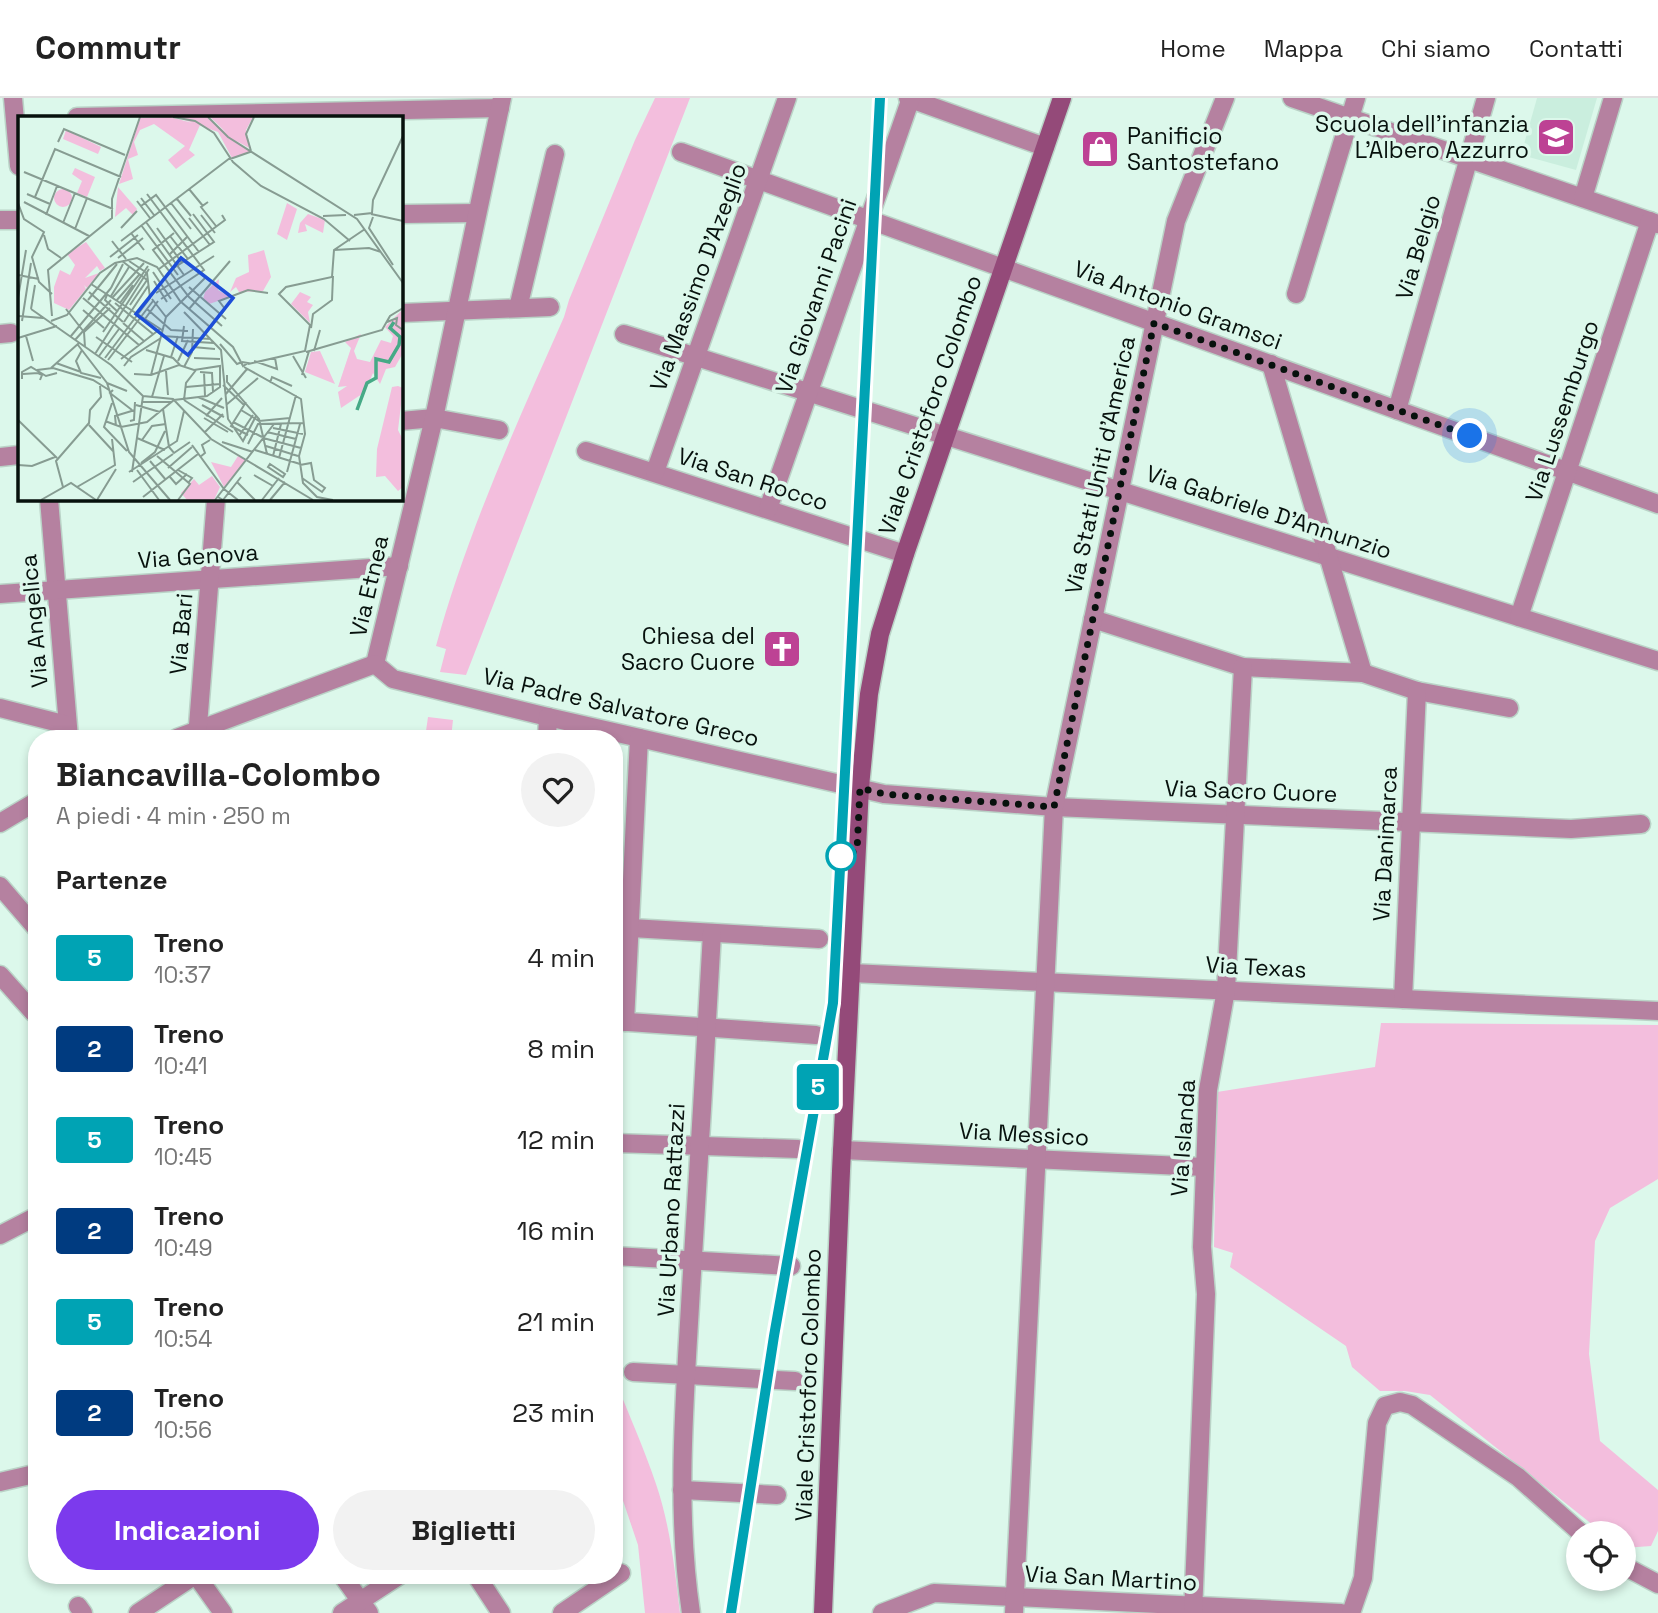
<!DOCTYPE html>
<html lang="it">
<meta charset="utf-8">
<style>
body{margin:0;font-family:"Space Grotesk",sans-serif;background:#f2f2f2;color:#222;height:100vh;display:flex;flex-direction:column;font-size:26px;white-space:nowrap}
*{box-sizing:border-box;margin:0}
p{font-size:23px;color:#767676}
.icon{flex:none;width:38px;height:38px;fill:none;stroke:currentColor;stroke-width:2;stroke-linecap:round;stroke-linejoin:round}
.map{position:relative;flex:1;overflow:hidden}
.sheet{position:absolute;left:28px;top:632px;width:595px;height:854px;display:flex;flex-direction:column;background:#fff;border-radius:28px;box-shadow:0 4px 10px #0003}
.sheet>*{flex:none}
.badge{padding:0 14px;border-radius:5px;font-size:24px;line-height:46px}
.fabs{position:absolute;left:1566px;top:1423px;display:grid;gap:14px}
.fabs a{display:grid;place-items:center;width:70px;height:70px;border-radius:50%;background:#fff;box-shadow:0 4px 10px #0003;font-size:35px}
.you{position:absolute;width:35px;height:35px;margin:-18px;border:5px solid #fff;border-radius:50%;background:#1a73e8;box-shadow:0 0 0 10px #1a73e833}
.map>.badge{position:absolute;translate:-50% -50%;box-shadow:0 0 0 4px #fff}
h2{padding:0 28px;font-size:26px;line-height:63px}
.round{display:grid;place-items:center;flex:none;width:74px;height:74px;border-radius:37px;background:#f2f2f2}
.summary{display:flex;align-items:center;justify-content:space-between;height:119px;padding:0 28px}
h1{font-size:33px;font-weight:700;line-height:52px}
.action{display:flex;gap:14px;margin-top:auto;padding:14px 28px}
.action a{flex:1;height:80px;border-radius:42px;background:#7c3aed;color:#fff;font-size:28px;font-weight:700;line-height:80px;text-align:center}
.action a+a{background:#f2f2f2;color:#222}
ul{padding:0;list-style:none}
li{display:flex;align-items:center;gap:21px;height:91px;padding:0 28px}
li div{flex:1}
li b{display:block;font-size:26px}
li em{font-style:normal}
li .badge{min-width:77px;font-weight:700;text-align:center}
header{display:flex;align-items:center;gap:42px;box-sizing:border-box;height:98px;padding:0 35px;background:#fff;border-bottom:2px solid #e0e0e0}
header strong{font-size:33px}
nav{display:flex;gap:38px;margin-inline-start:auto;font-size:24px}
.map>svg:first-child{display:block}
.built{fill:#caeede}
.green{fill:#f3bedd}
.lines{fill:none;stroke-linecap:round;stroke-linejoin:round}
.street-casing{stroke:#bad3c7;stroke-width:21}
.secondary-casing{stroke:#bad3c7;stroke-width:21}
.street{stroke:#b581a0;stroke-width:18}
.secondary{stroke:#944a79;stroke-width:18}
.line-casing{stroke:#fff;stroke-width:16}
.line{stroke:#00a3b4;stroke-width:10}
.walk{stroke:#07110d;stroke-width:7;stroke-dasharray:0 12.6}
.stop-dot{fill:#fff;stroke:#00a3b4;stroke-width:3.5}
.labels{text-anchor:middle;dominant-baseline:central;stroke-width:7;stroke-linejoin:round;paint-order:stroke}
.poi-label{font-size:23px;fill:#07110d;stroke:#dcf8eb;text-anchor:end}
.street-label{font-size:23px;fill:#07110d;stroke:#dcf8eb}
.inset-river{fill:none;stroke:#46aa86;stroke-width:3.5}
.inset-road{fill:none;stroke:#879c92;stroke-width:2}
.view{fill:#1d4ed8;fill-opacity:0.15;stroke:#1d4ed8;stroke-width:3.5}
.inset-edge{fill:none;stroke:#07110d;stroke-width:3.5}
</style>
<header>
<strong>Commutr</strong>
<nav><a>Home</a><a>Mappa</a><a>Chi siamo</a><a>Contatti</a></nav>
</header>
<div class="map">
<svg width="1658" height="1515" viewBox="0 0 1658 1515">
<rect width="100%" height="100%" fill="#dcf8eb"/>
<path class="built" d="M1537 0H1597L1576 72 1521 57Z"/>
<g class="green">
<path d="M655 0H690L466 577 440 574 446 551 436 548C467 435 516 327 564 219L569 202 635 42Z"/>
<path d="M428 619 453 622 451 640H425Z"/>
<path d="M1381 925 1658 927V1081L1610 1110 1595 1143 1589 1256 1600 1343 1658 1392V1433L1651 1448 1624 1450V1435H1603L1430 1297 1405 1293H1380L1352 1269 1346 1248 1230 1169 1233 1155 1214 1149 1217 994 1375 969Z"/>
<path d="M614 1279C628 1315 644 1350 656 1386 670 1427 675 1472 680 1515H645L638 1447 614 1376Z"/>
</g>
<g class="lines">
<defs>
<g id="street">
<path d="M13 0 19 68"/>
<path d="M908 0 1045 49"/>
<path d="M1292 0 1658 126"/>
<path d="M77 19 500 10"/>
<path d="M681 54 1658 406"/>
<path d="M1583 100 1613 0"/>
<path d="M401 116 476 115"/>
<path d="M0 122H19"/>
<path d="M1296 196 1356 0"/>
<path d="M518 210 555 56"/>
<path d="M401 215 550 209"/>
<path d="M0 236 11 235"/>
<path d="M624 236 1658 563"/>
<path d="M1271 266 1363 575"/>
<path d="M1397 312 1486 0"/>
<path d="M401 323 434 320 499 332"/>
<path d="M586 353 905 456"/>
<path d="M0 359 19 357"/>
<path d="M655 374 787 0"/>
<path d="M49 401 69 640"/>
<path d="M768 411 911 0"/>
<path d="M0 496 399 468"/>
<path d="M1519 519 1650 123"/>
<path d="M1093 521 1243 569 1363 575 1417 593 1509 610"/>
<path d="M375 566 393 581 548 619 884 696 1054 709 1571 731 1641 726"/>
<path d="M375 566 434 320 502 0"/>
<path d="M0 610 67 627"/>
<path d="M177 640 375 566"/>
<path d="M197 640 216 401"/>
<path d="M547 640 548 619"/>
<path d="M0 725 37 703"/>
<path d="M0 788 37 831"/>
<path d="M614 829 819 841"/>
<path d="M851 875 1658 913"/>
<path d="M0 877 34 915"/>
<path d="M1403 901 1417 593"/>
<path d="M614 923 816 937"/>
<path d="M625 924 639 640"/>
<path d="M614 1045 798 1051"/>
<path d="M842 1052 1204 1069"/>
<path d="M0 1137 37 1118"/>
<path d="M614 1158 791 1168"/>
<path d="M633 1274 795 1283"/>
<path d="M0 1384 30 1377 37 1379"/>
<path d="M682 1392 777 1397"/>
<path d="M1624 1468 1658 1486"/>
<path d="M196 1477 223 1515"/>
<path d="M342 1477 369 1515"/>
<path d="M476 1477 501 1515"/>
<path d="M78 1508 83 1515"/>
<path d="M138 1515 195 1477"/>
<path d="M342 1515 400 1477"/>
<path d="M562 1515 621 1475"/>
<path d="M691 1515C675 1408 685 1298 691 1191 699 1072 705 954 712 835"/>
<path d="M882 1515 934 1495 1341 1515"/>
<path d="M1014 1515 1054 709 1176 123 1225 0"/>
<path d="M1193 1515 1206 1196 1202 1149 1208 992 1226 892 1243 569"/>
<path d="M1351 1515 1363 1480 1377 1325 1385 1308 1400 1304 1412 1307 1518 1379 1581 1435"/>
</g>
<path id="secondary" d="M823 1515 841 1073 860 689 869 596 880 536 905 456 1062 0"/>
</defs>
<use href="#street" class="street-casing"/>
<use href="#secondary" class="secondary-casing"/>
<use href="#street" class="street"/>
<use href="#secondary" class="secondary"/>
</g>
<g class="lines">
<defs>
<path id="line" d="M731 1515 774 1238 833 905 880 0"/>
</defs>
<use href="#line" class="line-casing"/>
<use href="#line" class="line"/>
<path class="walk" d="M841 758 857 753 860 690 884 696 1054 709 1154 225 1470 338"/>
</g>
<defs>
<symbol id="school-square" viewBox="-11 -11 22 22"><rect x="-9" y="-9" width="18" height="18" rx="4" fill="#bd4294" stroke="#dcf8eb"/><path d="M0-5L7-2L0 1L-7-2ZM-4 1L0 2.5L4 1V4Q0 6-4 4Z" fill="#fff"/></symbol>
<symbol id="shop-square" viewBox="-11 -11 22 22"><rect x="-9" y="-9" width="18" height="18" rx="4" fill="#bd4294" stroke="#dcf8eb"/><path d="M-5-2.5h2.3a2.7 3.5 0 0 1 5.4 0H5L5.5 6h-11ZM-1.5-2.5h3a1.5 2.3 0 0 0-3 0Z" fill="#fff"/></symbol>
<symbol id="church-square" viewBox="-11 -11 22 22"><rect x="-9" y="-9" width="18" height="18" rx="4" fill="#bd4294" stroke="#dcf8eb"/><path d="M-1.2-6h2.4v3.5h3.3v2.4h-3.3V6h-2.4V-.1h-3.3v-2.4h3.3Z" fill="#fff"/></symbol>
</defs>
<g fill-rule="evenodd">
<use href="#school-square" x="1534" y="17" width="44" height="44"/>
<use href="#shop-square" x="1078" y="29" width="44" height="44"/>
<use href="#church-square" x="760" y="529" width="44" height="44"/>
</g>
<circle class="stop-dot" cx="841" cy="758" r="14"/>
<g class="labels">
<g class="poi-label">
<text x="1529" y="26">Scuola dell'infanzia<tspan x="1529" dy="26">L'Albero Azzurro</tspan></text>
<text x="1127" y="38" text-anchor="start">Panificio<tspan x="1127" dy="26">Santostefano</tspan></text>
<text x="755" y="538">Chiesa del<tspan x="755" dy="26">Sacro Cuore</tspan></text>
</g>
<g class="street-label">
<text transform="translate(1418 149) rotate(-74)">Via Belgio</text>
<text transform="translate(698 179) rotate(-70)">Via Massimo D'Azeglio</text>
<text transform="translate(816 198) rotate(-71)">Via Giovanni Pacini</text>
<text transform="translate(1178 207) rotate(20)">Via Antonio Gramsci</text>
<text transform="translate(930 307) rotate(-71)">Viale Cristoforo Colombo</text>
<text transform="translate(1562 313) rotate(-72)">Via Lussemburgo</text>
<text transform="translate(1100 367) rotate(-78)">Via Stati Uniti d'America</text>
<text transform="translate(753 381) rotate(18)">Via San Rocco</text>
<text transform="translate(1269 414) rotate(18)">Via Gabriele D'Annunzio</text>
<text transform="translate(198 458) rotate(-4)">Via Genova</text>
<text transform="translate(369 488) rotate(-77)">Via Etnea</text>
<text transform="translate(34 523) rotate(-95)">Via Angelica</text>
<text transform="translate(181 536) rotate(-85)">Via Bari</text>
<text transform="translate(621 609) rotate(13)">Via Padre Salvatore Greco</text>
<text transform="translate(1251 693) rotate(2)">Via Sacro Cuore</text>
<text transform="translate(1385 746) rotate(-87)">Via Danimarca</text>
<text transform="translate(1256 869) rotate(3)">Via Texas</text>
<text transform="translate(1024 1036) rotate(3)">Via Messico</text>
<text transform="translate(1183 1040) rotate(-86)">Via Islanda</text>
<text transform="translate(671 1112) rotate(-87)">Via Urbano Rattazzi</text>
<text transform="translate(808 1287) rotate(-88)">Viale Cristoforo Colombo</text>
<text transform="translate(1111 1480) rotate(3)">Via San Martino</text>
</g>
</g>
<g transform="translate(18 18)">
<rect width="385" height="385" fill="#dcf8eb"/>
<path d="M152 1 182 9 171 34 177 39 158 53 150 44 167 30 136 8 122 14 116 26 120 39 110 43 115 63 101 68 122 2ZM158 1H189L232 36 214 42 200 16ZM192 1H235L228 14 233 33 215 23ZM48 14 83 31 80 38 45 23ZM57 52 77 61 69 81 59 77 64 65 54 58ZM100 71 119 93 115 99 108 92 97 101ZM36 82a9 9 0 1 1 18 0a9 9 0 1 1-18 0ZM269 87 279 93 269 124 259 118ZM290 98 307 104 305 117 287 108 289 115 280 117 282 107ZM68 126 87 152 82 155 79 150 67 162 81 157 69 172 66 169 68 173 51 194 36 187V171L42 154 52 159 57 149 49 138ZM246 134 253 161 245 175 221 176 218 171 212 176 218 162 231 156 230 139ZM201 163 200 174 212 181 191 188 185 183 187 176ZM282 176 293 181 289 186 295 189 290 196 292 207 273 188ZM385 193V237L377 251 368 253 362 268 355 257 347 276 323 292 320 276 329 270 320 271 333 232 327 226 343 218 336 235 339 243 352 246 363 224 373 227 375 220 367 211ZM302 235 317 268 287 256 293 236ZM380 270 385 272 380 314 385 324V371L380 375 367 360 358 361 359 333 374 271ZM220 340 228 344 206 371 193 346 213 351ZM194 360 202 371 196 384H169L163 377 176 363 181 369Z" fill="#f3bedd"/>
<path class="inset-river" d="M339 294 349 267 358 262V243L371 246 381 229 382 221 372 212 376 206"/>
<path class="inset-road" d="M155 1 177 5 196 17 215 46 243 70 306 103 332 125M190 1 210 21 339 103 385 167M40 26 46 13 107 39M233 35 228 18 236 1M212 43 232 36M6 56 95 93M171 73 185 90M9 78 32 88M129 78 186 154 143 183M17 81 37 33 103 61M123 82 136 99M159 83 173 100M119 85 132 102M6 86 71 120M190 86 183 91 198 110M0 87 6 103 26 116 14 141 21 166 34 178M153 87 173 113M123 90 138 79 181 136M353 98 385 105M28 99 39 70M183 99 197 117M336 99 354 97 355 84 385 20M305 100 328 99M355 101 351 112 375 149M171 102 192 129M128 106 166 159M45 107 57 77M123 109 160 159M103 112 119 95M139 112 164 147M57 113 69 82M113 117 126 134M156 117 135 134 171 181 204 210M26 119 30 133 43 142M152 120 170 143M94 125 108 143M103 125 212 42M316 134 351 132 363 136M152 138 169 121M92 141 120 119M100 142 125 122M104 145 129 164 112 189M141 153 207 104 204 99M151 155 196 126 175 98M135 156 153 183M0 159 21 163M136 165 149 186M73 168 144 214M171 171 208 203M93 172 105 148M71 176 105 206M138 177 196 140M89 179 87 184 100 196M93 180 111 151M0 182 8 134M65 182 121 229M94 182 126 147M134 183 148 201M70 184 99 148M98 185 121 159M97 187 135 218M102 187 115 169M13 193 93 249 125 280 155 283 193 323 295 384M13 193 17 169M48 193 66 216 67 231M129 193 153 214 170 215M171 193 212 145M65 194 86 212M166 196 203 234 210 303 225 325 238 300M0 200 25 202M34 200 30 154 94 102V83L122 1M148 201 187 162M127 203 140 185M4 205 13 147M33 205 49 199 82 157 97 147 119 142 139 151 162 185 215 231 225 250 230 247 224 246M106 206 130 170M369 206 379 202 378 209 385 214M105 207 126 225M166 210 164 225 196 227M193 211 207 193 201 185 230 174 250 177M293 212 295 198 314 184 315 160M66 216 92 192M85 216 130 150M8 220 15 245M53 220 93 172M143 220 193 223M78 221 114 246M0 222 39 210M57 224 93 184M202 228 219 248 224 246M60 229 89 267 111 336 152 384M175 231 197 233M64 234 58 245 63 257 83 262M128 234 155 242 162 249M296 235 302 214M288 236 364 214 372 200 385 192M77 238 131 153M81 240 101 213M275 240 288 262M153 241 160 220M87 242 132 182 129 157 111 145M176 242 202 243M103 243 142 213M90 244 135 185M160 245 170 224M236 245 259 253 257 242M38 247 63 256M230 248 287 235 292 209 261 178 268 171 314 161 316 134 347 113M106 250 113 241 143 222M166 251 174 236 175 213M226 251 283 283 287 318 281 340 285 367 299 381 315 384M33 252 61 227M19 254 35 252 75 264 91 274M148 255 150 279M182 256 194 257 195 276M186 256 187 280M5 258 20 257 24 259 22 264M133 259 148 201M209 259V266L241 303 249 338M284 259 291 235M4 263V256L13 251 28 260 39 257M89 267 109 275M252 267 254 261 274 270M205 269 226 289M168 271 202 268M95 274 92 277 114 294M207 279 229 253M134 281 146 240M180 281 206 292M166 284 215 316M166 284 168 267 178 254M124 286H153M228 286 213 310 230 319M94 287 86 311 109 335M118 289 142 296M184 289 206 301M208 289 240 262M145 293 151 331 156 337 172 326M223 294 241 305 272 302M188 300 204 282M186 302 210 316M0 304 39 342M87 305 103 311 129 306 156 284 189 280 202 271V250L176 254 161 249 133 259 116 258M112 305 116 304 117 286M215 306 244 321M71 309 95 335M98 310 97 300 117 294M255 312 285 318M249 316 278 323M186 317 205 298M221 320 235 299M119 322 147 334M245 322 283 332M124 324 134 310 148 308M204 326 235 336M230 328 240 308 286 307M174 329 206 373 220 384M248 330 280 340M237 334 282 348M139 340 172 368 160 384M255 340 263 308M182 341 187 337 184 329 192 324M261 342 278 279M132 345 148 364M123 347 137 336 147 315M252 348 267 358 265 361 250 351ZM0 349 14 350 37 341M282 349 293 347 296 364 307 372 304 376 284 362M150 352 174 331M119 354 141 384M160 354 174 362 170 367M111 356 159 325 166 295M114 356 125 280M269 356 282 308M236 359 255 370M152 361 158 368 169 358M115 366 155 338M219 366 237 384M45 371 38 345 71 307 72 294 83 281 82 270M59 371 97 349 94 323M125 381 180 338M200 381 205 384 223 361M23 384 53 367 78 384M79 384 98 353M197 384 256 308M244 384 261 362M252 384 267 366"/>
<path class="view" d="M163 142 215 182 170 239 118 198Z"/>
<rect width="385" height="385" class="inset-edge"/>
</g>
</svg>
<div class="fabs">
<a><svg class="icon" aria-label="locate" viewBox="0 0 24 24"><circle cx="12" cy="12" r="6"/><path d="M12 2v4M12 18v4M2 12h4M18 12h4"/></svg></a>
</div>
<div class="you" style="left:1470px;top:338px"></div>
<b class="badge" style="left:818px;top:989px;background:#00a3b4;color:#fff">5</b>
<section class="sheet">
<div class="summary"><div><h1>Biancavilla-Colombo</h1><p>A piedi · 4 min · 250 m</p></div><a class="round"><svg class="icon" aria-label="heart" viewBox="0 0 24 24"><path d="M12 20l-8-8c-3-5 5-10 8-4 3-6 11-1 8 4z"/></svg></a></div>
<h2>Partenze</h2>
<ul>
<li><span class="badge" style="background:#00a3b4;color:#fff">5</span><div><b>Treno</b><p>10:37</p></div><em>4 min</em></li>
<li><span class="badge" style="background:#003b80;color:#fff">2</span><div><b>Treno</b><p>10:41</p></div><em>8 min</em></li>
<li><span class="badge" style="background:#00a3b4;color:#fff">5</span><div><b>Treno</b><p>10:45</p></div><em>12 min</em></li>
<li><span class="badge" style="background:#003b80;color:#fff">2</span><div><b>Treno</b><p>10:49</p></div><em>16 min</em></li>
<li><span class="badge" style="background:#00a3b4;color:#fff">5</span><div><b>Treno</b><p>10:54</p></div><em>21 min</em></li>
<li><span class="badge" style="background:#003b80;color:#fff">2</span><div><b>Treno</b><p>10:56</p></div><em>23 min</em></li>
</ul>
<div class="action"><a>Indicazioni</a><a>Biglietti</a></div>
</section>
</div>
